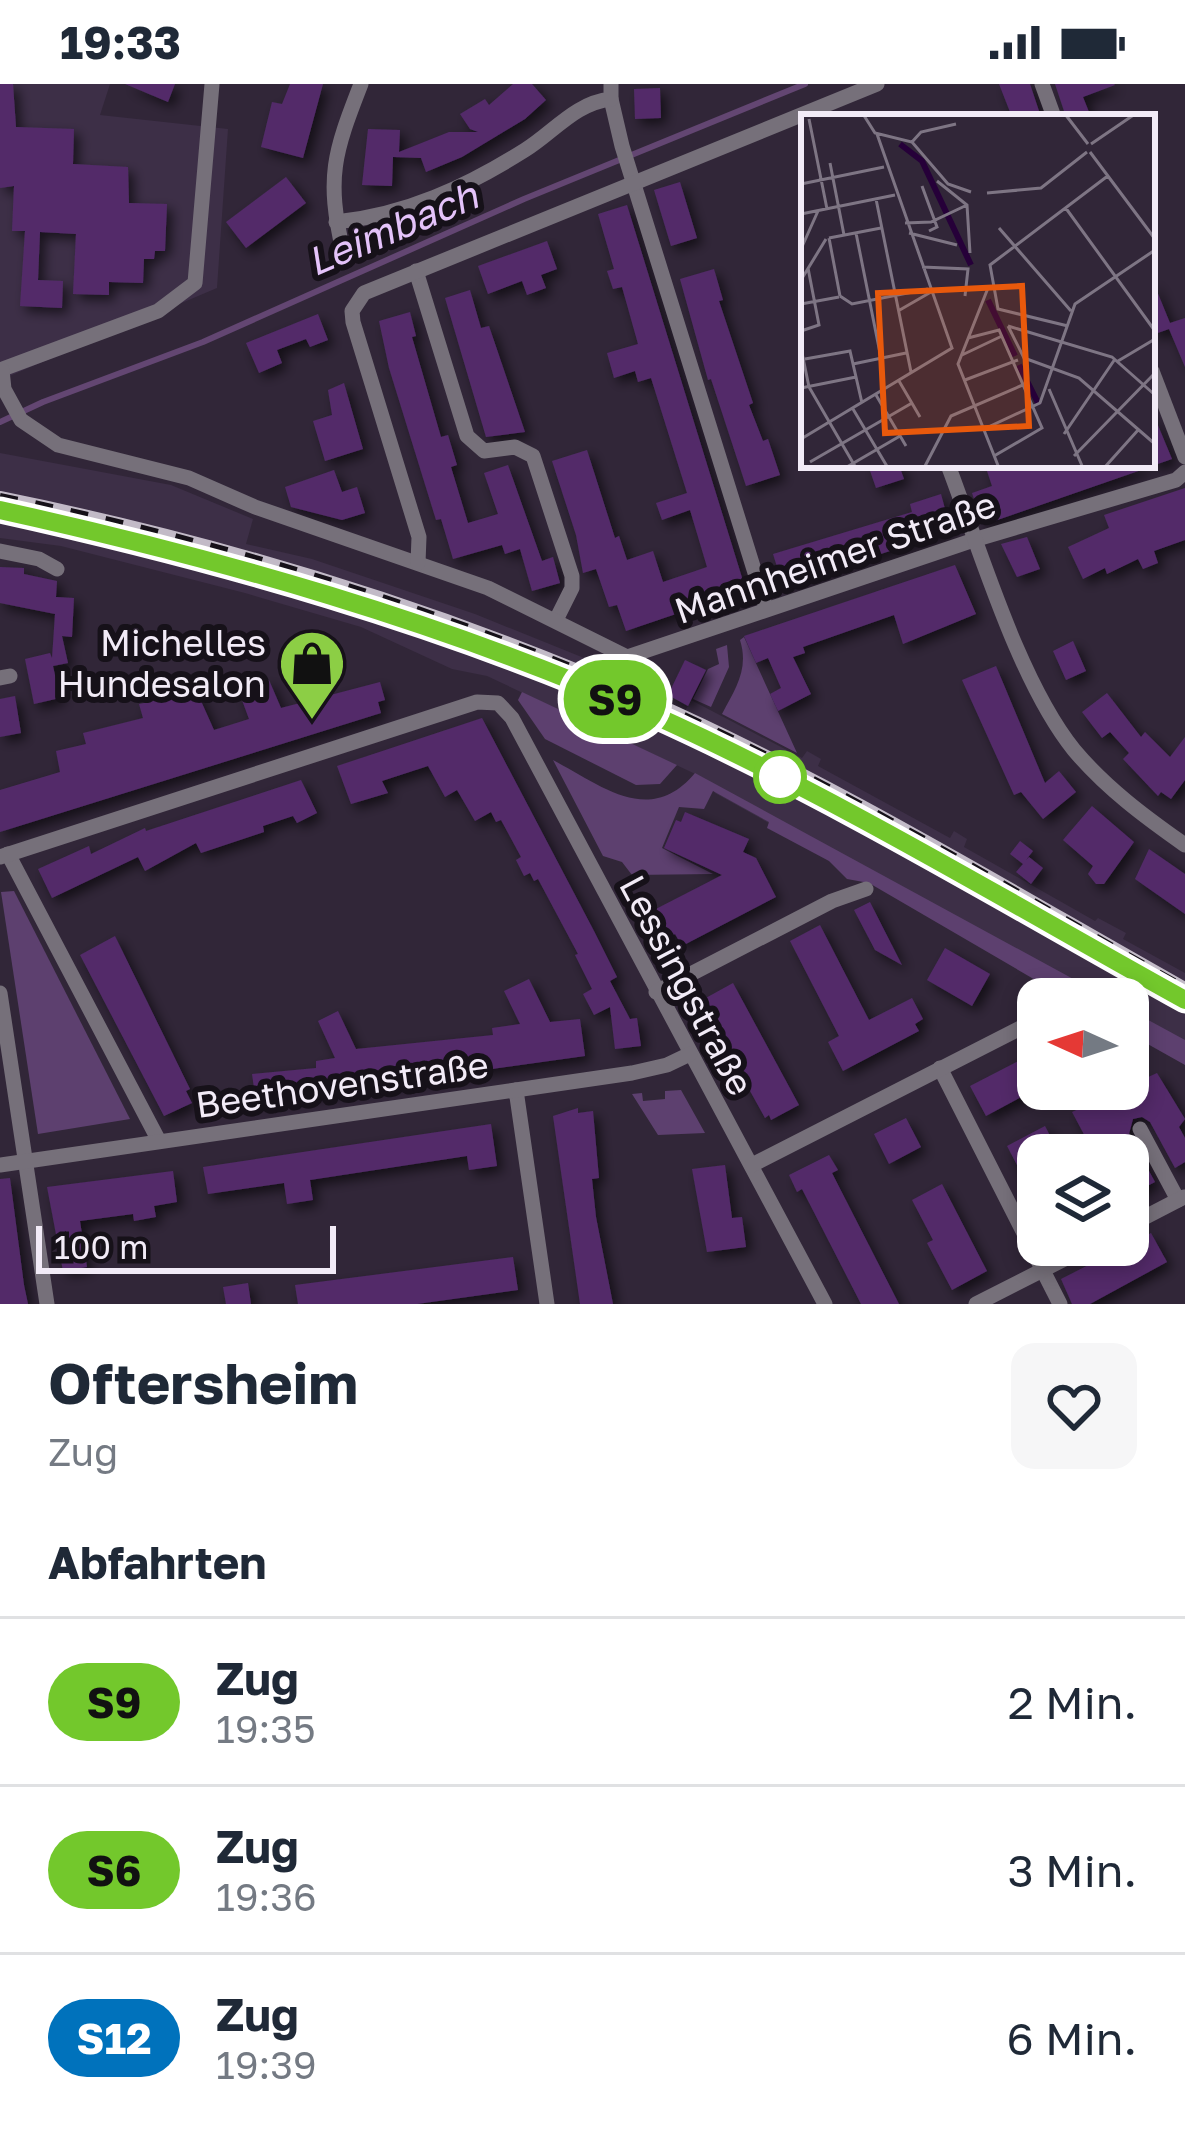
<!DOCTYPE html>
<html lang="de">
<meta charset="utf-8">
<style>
body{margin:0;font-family:"Golos Text",sans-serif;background:#f6f6f7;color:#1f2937;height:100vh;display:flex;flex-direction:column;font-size:45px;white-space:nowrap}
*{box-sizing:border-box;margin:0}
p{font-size:39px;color:#747a83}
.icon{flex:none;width:66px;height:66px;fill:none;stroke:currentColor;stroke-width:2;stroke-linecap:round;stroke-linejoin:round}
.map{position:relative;height:1220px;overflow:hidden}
.side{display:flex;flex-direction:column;background:#fff;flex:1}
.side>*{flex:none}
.badge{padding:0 24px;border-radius:39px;font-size:42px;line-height:78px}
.needle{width:78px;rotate:273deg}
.controls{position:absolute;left:1017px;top:894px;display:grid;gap:24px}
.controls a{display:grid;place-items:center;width:132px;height:132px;border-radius:24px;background:#fff;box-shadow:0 6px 18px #0003;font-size:60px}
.scale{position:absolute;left:36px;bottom:30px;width:300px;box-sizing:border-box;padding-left:12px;border:6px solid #f2ebf7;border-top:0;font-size:33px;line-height:42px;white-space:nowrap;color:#f2ebf7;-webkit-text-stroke:9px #161119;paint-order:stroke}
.map>.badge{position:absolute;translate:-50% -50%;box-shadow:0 0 0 6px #fff}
h2{padding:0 48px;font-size:45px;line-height:108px}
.round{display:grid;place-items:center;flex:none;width:126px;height:126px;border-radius:24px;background:#f6f6f7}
.headline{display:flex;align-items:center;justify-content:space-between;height:204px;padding:0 48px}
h1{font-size:57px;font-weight:700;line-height:90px}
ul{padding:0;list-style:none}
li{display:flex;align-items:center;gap:36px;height:168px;padding:0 48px;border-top:3px solid #e0e1e3}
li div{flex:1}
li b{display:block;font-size:45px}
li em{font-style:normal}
li .badge{min-width:132px;font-weight:700;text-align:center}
.status{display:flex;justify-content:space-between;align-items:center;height:84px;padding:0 60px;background:#fff;direction:ltr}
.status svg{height:33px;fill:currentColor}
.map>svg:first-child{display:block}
.built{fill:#3d2f47}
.green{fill:#5d406f}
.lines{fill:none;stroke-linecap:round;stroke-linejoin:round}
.stream{stroke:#634672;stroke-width:6}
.building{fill:#522b69;filter:url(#shadow)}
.minor{stroke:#76707a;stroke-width:15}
.rail-casing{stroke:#c2bac7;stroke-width:10}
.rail{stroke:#161119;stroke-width:6;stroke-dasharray:18;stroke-linecap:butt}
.line-casing{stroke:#fff;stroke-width:27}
.line{stroke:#73c82c;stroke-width:18}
.stop-dot{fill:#fff;stroke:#73c82c;stroke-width:6}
.labels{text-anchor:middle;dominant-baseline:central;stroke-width:12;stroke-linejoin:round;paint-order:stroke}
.street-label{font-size:36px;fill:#f2ebf7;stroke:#161119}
.poi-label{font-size:36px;fill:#f2ebf7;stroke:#161119;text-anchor:end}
.water-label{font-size:39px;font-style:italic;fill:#e4c3fa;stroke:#161119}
.inset-river{fill:none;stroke:#260039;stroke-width:6}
.inset-road{fill:none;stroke:#7e7584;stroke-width:3}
.view{fill:#e8590c;fill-opacity:0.15;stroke:#e8590c;stroke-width:6}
.inset-edge{fill:none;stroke:#f2ebf7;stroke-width:6}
</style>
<div class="status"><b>19:33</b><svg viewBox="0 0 49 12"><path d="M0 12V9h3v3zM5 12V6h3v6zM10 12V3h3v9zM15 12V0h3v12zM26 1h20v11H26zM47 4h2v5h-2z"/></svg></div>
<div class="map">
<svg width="1185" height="1220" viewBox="0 0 1185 1220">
<defs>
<filter id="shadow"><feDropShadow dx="5.5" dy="5.5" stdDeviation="6" flood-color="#0009"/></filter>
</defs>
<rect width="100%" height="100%" fill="#312638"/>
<g class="built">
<path d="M0 0H110L100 31 228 45 217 204 0 296Z"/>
<path d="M0 369 171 401 253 435 246 460 312 475 475 530 641 597 644 593 662 602 658 613 685 627 691 616 802 674 807 667 821 675 818 682 950 754 954 747 967 755 964 763 1095 837 1098 834 1126 849 1123 855 1185 889V971L1128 939V915H1084L715 709 706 695 487 592 452 585 361 543 245 509 61 462 0 454Z"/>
</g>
<g class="green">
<path d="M744 553 797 669 722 630C736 604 749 585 740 556Z"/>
<path d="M727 561 729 583 711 623 693 615 708 585 719 580 716 565Z"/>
<path d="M522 608 677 681 660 700 636 701 545 655 518 616Z"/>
<path d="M553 676C602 702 650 743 695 689L1110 915H1068L869 799 847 795 829 777 767 744 769 738 713 707 704 725 679 723 662 764 713 790 632 791 622 778 603 772Z"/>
<path d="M14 807 130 1035 38 1050 1 808Z"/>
<path d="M1128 925 1185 956V981L1128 949Z"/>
<path d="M681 1006 705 1049 658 1051 632 1010 642 1009 643 1017 665 1015V1007Z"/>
</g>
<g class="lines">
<path class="stream" d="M0 338 43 318 203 258 524 115 805 0"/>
</g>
<g class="building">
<path d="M0 0H13L16 43 74 45 73 80 128 83 129 119 167 120 165 167H155L154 175H144L143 199 109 198V211L73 210 76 150 40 148 38 196 63 197 62 224 20 222 25 147H12L14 102 0 104Z"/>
<path d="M125 0H175L168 18Z"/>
<path d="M290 0H323L303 74 261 63 272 18 282 20Z"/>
<path d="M513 0H532L546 16 525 35 462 73 426 88 421 74 393 73 392 102 362 101 368 45 400 46 399 68 449 48H478L470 45 460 30 485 15 489 21Z"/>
<path d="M999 0H1030L1041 33H1012Z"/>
<path d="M1055 0H1114L1115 1 1083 13 1091 33H1066Z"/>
<path d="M660 4 661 34 635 35 634 5Z"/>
<path d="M286 93 306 119 246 164 226 138Z"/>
<path d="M680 98 697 154 671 162 654 106Z"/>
<path d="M627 121 748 513 719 522 717 516 626 547 617 521 609 523 596 485 583 489 576 451 552 377 587 366 615 454 619 452 627 476 653 467 663 498 707 483 690 426 662 436 656 419 687 409 651 294 638 298 635 287 614 294 607 269 638 260 622 203 613 205 607 187 614 185 598 130Z"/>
<path d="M547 157 557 185 541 191 546 204 527 211 522 197 488 210 478 182Z"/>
<path d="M714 185 723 216 719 217 753 319 749 321 763 357 768 355 780 391 746 402 711 295 708 296 680 195Z"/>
<path d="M1152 195 1170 239 1185 234V283L1169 245 1152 251Z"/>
<path d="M470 206 481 244 489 242 525 348 486 353 445 214Z"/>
<path d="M410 228 416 252 412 253 441 353 448 351 457 381 451 383 468 439 498 430 484 389 508 381 542 477 553 473 560 499 532 507 520 465 505 470 502 461 453 475 441 435 436 436 389 284 379 237Z"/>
<path d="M318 230 328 256 310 263 306 255 277 266 282 279 259 289 246 259Z"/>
<path d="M344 299 363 365 325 377 313 337 332 331 328 306Z"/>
<path d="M1152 327 1172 375 1152 382Z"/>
<path d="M868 381H899L904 395 876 404Z"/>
<path d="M985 381H1147V384L983 441 972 409 992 402Z"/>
<path d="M334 386 342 408 357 403 365 429 342 436 291 423 285 403Z"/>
<path d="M1185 404V456L1154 467 1158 479 1143 485 1138 475 1107 490 1105 484 1083 495 1068 463 1109 444 1104 431Z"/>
<path d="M941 410 951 447 783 502 773 470 912 428 910 420Z"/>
<path d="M1027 453 1040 485 1017 493 1001 460Z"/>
<path d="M955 481 976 530 903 560 894 531 803 563 805 569 793 573 811 610 778 627 770 610 781 604 768 574 756 579 744 552Z"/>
<path d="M0 483 24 484V490L57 497 56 513 74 514 72 553 62 552 68 579 53 582 60 614 34 620 25 575 50 569 52 574 55 530 0 519Z"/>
<path d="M1073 557 1086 587 1066 596 1053 567Z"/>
<path d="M685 576 706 586 688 622 668 611Z"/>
<path d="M996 582 1045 699 1059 687 1076 708 1043 735 1021 708 1014 711 962 596Z"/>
<path d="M269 596 281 624 380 598 385 616 378 618 381 629 0 748V706L60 688 56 667 86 660 83 649 143 634 139 620 197 608 214 646 249 635 239 608Z"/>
<path d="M1107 609 1141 653 1145 648 1170 673 1185 653V696L1171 715 1161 708 1158 712 1123 675 1129 669 1110 648 1102 654 1082 628Z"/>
<path d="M15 612 21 649 0 653V615Z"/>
<path d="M482 634 594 847 617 893 610 897 630 935 637 934 641 962 615 965 610 923 594 931 583 910 592 905 575 871 578 870 538 795 534 797 530 789 524 792 516 776 521 773 501 736 496 738 491 728 475 737 457 706 445 713 428 682 382 697 388 709 351 720 337 682Z"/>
<path d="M301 696 317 729 297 739 293 732 263 742 264 748 201 769 196 759 145 787 138 773 52 814 38 785 89 762 91 770 145 744 146 747Z"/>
<path d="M1092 722 1134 758 1104 800H1096L1088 790 1093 782 1063 756Z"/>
<path d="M685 728 749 755 743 768 756 774 776 813 682 862 675 850 665 856 650 828 722 791 664 764 676 736 681 738Z"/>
<path d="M1020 757 1033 767 1026 776 1029 773 1043 784 1031 800 1016 788 1023 780 1010 770Z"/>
<path d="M1149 765 1185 790V830L1135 795Z"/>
<path d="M870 818 874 826 902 881 875 866 854 826Z"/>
<path d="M820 841 869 936 912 914 923 935 915 940 919 947 843 987 828 958 839 952 790 857Z"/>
<path d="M115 852 190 1005 186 1007 192 1019 164 1032 80 871Z"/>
<path d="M945 864 990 890 972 922 927 896Z"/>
<path d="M529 895 550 938 580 935 585 972 256 1018 252 990 316 984V977L335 974 318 937 338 927 356 965 493 951 492 944 520 940 504 907Z"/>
<path d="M733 899 799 1021 771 1036 769 1031 765 1034 703 922 707 920 704 915Z"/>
<path d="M1038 967V1004L986 1032 970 1002Z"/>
<path d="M1157 989 1185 1035 1179 1043 1185 1054V1078L1175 1084 1150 1038 1142 1033 1133 1035 1129 1050 1155 1098 1128 1112V1071H1095L1072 1028Z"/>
<path d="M578 1024V1029L593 1027 599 1094 592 1095 596 1133 613 1220H580L553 1032Z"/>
<path d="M906 1034 921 1063 889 1080 874 1050Z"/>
<path d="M491 1040 497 1082 469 1086 467 1072 310 1096 313 1116 287 1120 284 1099 208 1110 203 1083Z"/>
<path d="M1045 1042 1060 1071H1038V1121L1007 1062Z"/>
<path d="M829 1071 838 1086 832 1089 899 1220H861L802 1105 797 1108 789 1091Z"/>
<path d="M725 1081 732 1134 742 1133 746 1163 707 1168 692 1085Z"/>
<path d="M173 1087 177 1118 154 1122 156 1133 134 1137 133 1130 80 1137 87 1183 63 1187 47 1103Z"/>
<path d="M10 1094 24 1201 28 1220H0V1095Z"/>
<path d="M942 1100 987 1187 952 1206 927 1159 933 1156 912 1116Z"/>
<path d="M1151 1149 1167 1178 1090 1220H1072L1061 1195Z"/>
<path d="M513 1173 518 1206 417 1220H298L295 1201Z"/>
<path d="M248 1199 251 1220H226L223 1203Z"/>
</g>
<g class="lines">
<g class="minor">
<path d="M1042 0 1054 33"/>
<path d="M611 15 622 62 766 524"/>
<path d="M336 138C406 131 466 103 525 66 554 48 575 19 611 15V0"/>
<path d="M343 167C326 93 334 69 361 0"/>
<path d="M416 187 467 352 484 367 515 363 533 372 572 492V504L556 536"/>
<path d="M0 286 158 227 195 199 212 0"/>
<path d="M2 286 4 305 21 336 58 361 189 394 255 423 488 504 627 573 977 455 1176 396 1185 388"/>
<path d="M1152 287 1185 373"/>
<path d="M948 381C980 465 1019 598 1074 666 1106 704 1145 733 1185 761"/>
<path d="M0 467 39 475 57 485"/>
<path d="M418 479 419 453 353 238 352 227 364 209 877 0"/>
<path d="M0 594 10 592"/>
<path d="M8 770 159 1057"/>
<path d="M0 773 477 618 498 619 512 634 825 1220"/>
<path d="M656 908 832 817 866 805"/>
<path d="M0 909 47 1220"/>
<path d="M940 984 1060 1220"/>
<path d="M516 1006 547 1220"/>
<path d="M1140 1045 1178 1116"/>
<path d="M0 1081 632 989 667 981 690 970"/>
<path d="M752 1081 1038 935"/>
<path d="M1128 1142 1184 1113"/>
<path d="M976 1220 1092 1161"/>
</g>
<defs>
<path id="rail" d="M0 412C223 457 441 524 649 615 834 697 1009 804 1185 903"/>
</defs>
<use href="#rail" class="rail-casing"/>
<use href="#rail" class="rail"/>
</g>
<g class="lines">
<defs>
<path id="line" d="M0 426C222 475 440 537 649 629 834 712 1008 818 1185 916"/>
</defs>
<use href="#line" class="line-casing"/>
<use href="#line" class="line"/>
</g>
<defs>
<symbol id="shop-pin" viewBox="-11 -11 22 30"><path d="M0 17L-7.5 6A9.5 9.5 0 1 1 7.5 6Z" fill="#8cce45" stroke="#161119"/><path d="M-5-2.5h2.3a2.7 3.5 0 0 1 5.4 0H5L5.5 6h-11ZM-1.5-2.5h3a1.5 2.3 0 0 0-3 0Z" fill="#111"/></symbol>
</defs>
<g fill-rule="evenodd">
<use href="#shop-pin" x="274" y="541" width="76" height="104"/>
</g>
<circle class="stop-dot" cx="780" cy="693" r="24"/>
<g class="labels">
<g class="street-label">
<text transform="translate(835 473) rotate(-19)">Mannheimer Straße</text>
<text transform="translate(687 901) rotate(62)">Lessingstraße</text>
<text transform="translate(342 1000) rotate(-8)">Beethovenstraße</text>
</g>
<g class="poi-label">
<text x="266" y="558">Michelles<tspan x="266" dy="41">Hundesalon</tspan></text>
</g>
<g class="water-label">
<text transform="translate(392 144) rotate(-23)">Leimbach</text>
</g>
</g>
<g transform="translate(801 30)">
<rect width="354" height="354" fill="#312638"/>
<path class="inset-river" d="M99 30 121 47 170 151M187 186 214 242M218 251 238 291"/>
<path class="inset-road" d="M62 0 74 19 111 28 147 70 170 78M264 0 287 30M8 5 26 95M111 28 120 18 155 10M290 30 334 0M289 38 354 125M29 49 43 121M136 67 166 91 169 139M0 70 83 53M121 72 136 113 128 117M186 79 240 74 286 38M75 85 110 258M264 93 354 217M0 100 94 81M104 109 130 108 166 91M198 114 270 197M55 119 80 244M108 119 156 131M28 124 39 182M28 124 80 114M0 135 17 97M121 153 167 155 164 182M0 166 25 125M187 174 157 250 198 354M39 182 51 190 127 175M0 190 38 183M97 197 130 178M207 212 223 244 278 264 354 330M207 212 311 243 354 281M267 212 197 195 189 151 308 61M0 217 18 211 7 154M167 224 198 216 241 314 193 342M0 234 8 273 55 354M161 241 201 222M4 245 49 237 61 289M317 247 354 225M52 250 105 239M164 266 217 246M98 267 119 303M0 274 55 263M248 275 282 354M75 281 105 332M52 295 87 354M183 315 239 289 274 190 354 136M263 320 314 245M0 325 151 234 76 20M273 342 354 259M9 348 111 289M44 354 99 322M123 354 150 302 224 270M303 354 338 315"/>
<path class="view" d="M221 172 228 312 84 319 77 179Z"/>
<rect width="354" height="354" class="inset-edge"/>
</g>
</svg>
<div class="controls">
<a><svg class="needle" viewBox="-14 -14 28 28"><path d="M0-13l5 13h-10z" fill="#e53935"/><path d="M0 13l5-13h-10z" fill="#747a83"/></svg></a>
<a><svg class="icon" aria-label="layers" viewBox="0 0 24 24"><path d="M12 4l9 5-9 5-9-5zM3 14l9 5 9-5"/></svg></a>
</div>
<div class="scale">100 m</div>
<b class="badge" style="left:615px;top:615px;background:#73c82c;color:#111">S9</b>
</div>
<section class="side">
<div class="headline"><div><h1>Oftersheim</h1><p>Zug</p></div><a class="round"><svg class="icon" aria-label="heart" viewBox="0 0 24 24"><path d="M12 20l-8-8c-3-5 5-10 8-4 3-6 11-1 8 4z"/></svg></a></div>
<h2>Abfahrten</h2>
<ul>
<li><span class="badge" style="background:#73c82c;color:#111">S9</span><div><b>Zug</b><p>19:35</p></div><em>2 Min.</em></li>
<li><span class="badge" style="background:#73c82c;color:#111">S6</span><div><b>Zug</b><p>19:36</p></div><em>3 Min.</em></li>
<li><span class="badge" style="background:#0072bc;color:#fff">S12</span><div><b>Zug</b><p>19:39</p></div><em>6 Min.</em></li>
</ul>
</section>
